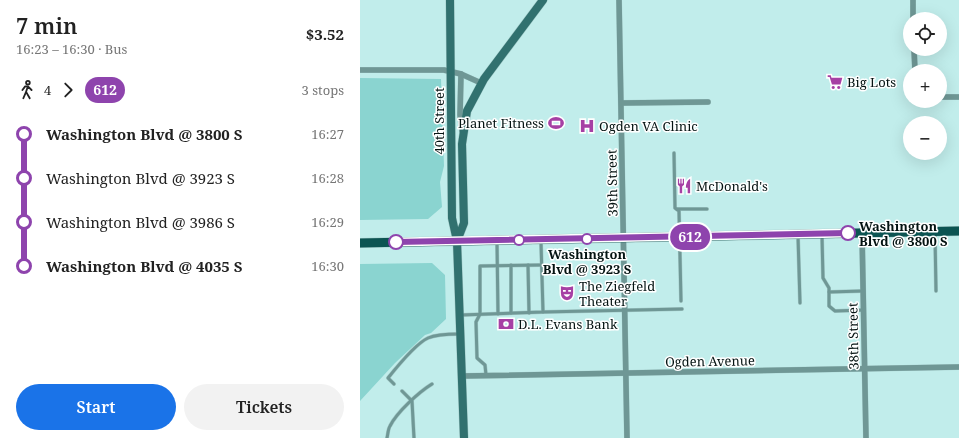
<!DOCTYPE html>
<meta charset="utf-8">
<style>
body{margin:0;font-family:"Noto Serif",serif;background:#f2f2f2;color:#222;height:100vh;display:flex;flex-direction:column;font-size:15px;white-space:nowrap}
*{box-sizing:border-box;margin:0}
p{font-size:13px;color:#767676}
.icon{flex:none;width:22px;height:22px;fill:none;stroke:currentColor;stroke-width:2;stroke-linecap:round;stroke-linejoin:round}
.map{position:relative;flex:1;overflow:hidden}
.sheet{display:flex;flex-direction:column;background:#fff;width:360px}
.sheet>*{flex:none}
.badge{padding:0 8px;border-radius:13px;font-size:14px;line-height:26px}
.controls{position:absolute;left:543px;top:12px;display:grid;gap:8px}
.controls a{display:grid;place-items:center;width:44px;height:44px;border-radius:50%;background:#fff;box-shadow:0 4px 16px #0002;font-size:20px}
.map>.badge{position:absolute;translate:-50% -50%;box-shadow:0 0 0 2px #fff}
.legs{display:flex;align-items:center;gap:6px;height:44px;padding:0 16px;font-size:13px}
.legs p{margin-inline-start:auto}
.headline{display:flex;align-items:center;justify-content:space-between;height:68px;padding:0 16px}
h1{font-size:22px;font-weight:600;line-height:30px}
.action{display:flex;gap:8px;margin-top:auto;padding:8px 16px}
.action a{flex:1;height:46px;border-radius:24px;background:#1a73e8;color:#fff;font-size:16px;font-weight:600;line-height:46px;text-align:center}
.action a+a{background:#f2f2f2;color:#222}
ul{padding:0 16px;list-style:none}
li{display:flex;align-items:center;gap:14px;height:44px;font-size:15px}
li i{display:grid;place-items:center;width:6px;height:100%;margin:0 5px;background:currentColor}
li i::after{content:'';width:10px;height:10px;margin:-5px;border:3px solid;border-radius:50%;background:#fff}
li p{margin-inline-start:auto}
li:first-child i{background:linear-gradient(#0000 50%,currentColor 0)}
li:last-child i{background:linear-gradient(currentColor 50%,#0000 0)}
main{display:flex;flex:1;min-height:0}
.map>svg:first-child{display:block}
.green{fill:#8ad4d0}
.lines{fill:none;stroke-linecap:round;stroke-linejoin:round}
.lane-casing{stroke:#a3cac8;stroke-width:4}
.street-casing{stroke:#a3cac8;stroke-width:6}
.secondary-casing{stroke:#a3cac8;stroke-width:9}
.primary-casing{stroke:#a3cac8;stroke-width:10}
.lane{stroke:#6f9795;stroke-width:3}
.street{stroke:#6f9795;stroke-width:5.5}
.secondary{stroke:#31716f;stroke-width:8}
.primary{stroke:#0c5452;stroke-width:9}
.line-1-casing{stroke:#fff;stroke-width:9}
.line-1{stroke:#8e44ad;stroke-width:6}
.stop-1-dot{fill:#fff;stroke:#8e44ad;stroke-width:2}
.labels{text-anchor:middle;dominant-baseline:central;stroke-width:3;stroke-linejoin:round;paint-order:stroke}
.poi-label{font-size:13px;fill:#041312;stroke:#fff;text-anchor:start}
.street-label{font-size:13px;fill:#041312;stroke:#fff}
.stop-label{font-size:13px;font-weight:bold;fill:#041312;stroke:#fff;text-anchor:start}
</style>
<main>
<section class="sheet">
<div class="headline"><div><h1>7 min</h1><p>16:23 – 16:30 · Bus</p></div><b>$3.52</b></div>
<div class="legs"><svg class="icon" aria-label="walk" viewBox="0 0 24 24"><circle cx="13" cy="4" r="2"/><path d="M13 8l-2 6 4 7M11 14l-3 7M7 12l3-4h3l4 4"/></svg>4<svg class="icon" aria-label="forward" viewBox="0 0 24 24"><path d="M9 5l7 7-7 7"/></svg><b class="badge" style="background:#8e44ad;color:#fff">612</b><p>3 stops</p></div>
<ul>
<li><i style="color:#8e44ad"></i><b>Washington Blvd @ 3800 S</b><p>16:27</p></li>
<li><i style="color:#8e44ad"></i><span>Washington Blvd @ 3923 S</span><p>16:28</p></li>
<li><i style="color:#8e44ad"></i><span>Washington Blvd @ 3986 S</span><p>16:29</p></li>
<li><i style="color:#8e44ad"></i><b>Washington Blvd @ 4035 S</b><p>16:30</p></li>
</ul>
<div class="action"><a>Start</a><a>Tickets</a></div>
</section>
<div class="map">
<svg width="599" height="438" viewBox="0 0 599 438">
<rect width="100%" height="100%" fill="#c1edeb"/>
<g class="green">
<path d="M0 78 81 79 84 166 80 182 82 207 68 219 0 220Z"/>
<path d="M72 263 85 275 86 319 71 333 65 335 35 363 0 401V264Z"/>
</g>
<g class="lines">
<defs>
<g id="lane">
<path d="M314 153 315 208 319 211 321 301"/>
<path d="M317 209H347"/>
<path d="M575 234 576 291"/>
<path d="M438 236 440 303"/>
<path d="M462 236 463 278 469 288V306L475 311 504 310"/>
<path d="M137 242 138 314"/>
<path d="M151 265V313"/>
<path d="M168 265 169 313"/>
<path d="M469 292 503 291"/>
<path d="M183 312 322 309"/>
<path d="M101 315 183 312 181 242"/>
<path d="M126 375 125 365 117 358 116 322 120 314V266L182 265"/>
<path d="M34 384 28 378C36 368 57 343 68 338 77 334 90 334 99 334"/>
<path d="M42 391 52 401 54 438"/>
<path d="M27 438C28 434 28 429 30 426 37 412 59 392 72 384"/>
</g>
<g id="street">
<path d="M259 0 267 438"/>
<path d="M553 0V19"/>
<path d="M554 49 555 71"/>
<path d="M0 70H84L101 74 121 83"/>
<path d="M101 74 100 115 102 131"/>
<path d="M580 97H599"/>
<path d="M262 103 348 102"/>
<path d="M502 233 506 438"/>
<path d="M102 376 599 367"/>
</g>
<g id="secondary">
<path d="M90 0 92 218 97 241 104 438"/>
<path d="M97 241 104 223 102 144 107 111 124 79 183 0"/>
</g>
<path id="primary" d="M0 243 599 231"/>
</defs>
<use href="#lane" class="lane-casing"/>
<use href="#street" class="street-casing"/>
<use href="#secondary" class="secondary-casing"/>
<use href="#primary" class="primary-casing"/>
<use href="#lane" class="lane"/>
<use href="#street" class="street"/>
<use href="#secondary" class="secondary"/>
<use href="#primary" class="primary"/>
</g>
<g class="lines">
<defs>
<path id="line-1" d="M36 242 488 233"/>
</defs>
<use href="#line-1" class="line-1-casing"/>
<use href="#line-1" class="line-1"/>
</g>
<defs>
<symbol id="supermarket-bare" viewBox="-9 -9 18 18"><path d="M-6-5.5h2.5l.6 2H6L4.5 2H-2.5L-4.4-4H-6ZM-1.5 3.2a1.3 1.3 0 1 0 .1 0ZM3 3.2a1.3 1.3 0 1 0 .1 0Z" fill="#a640a4" stroke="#fff" stroke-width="2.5" paint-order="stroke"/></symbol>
<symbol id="stadium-bare" viewBox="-9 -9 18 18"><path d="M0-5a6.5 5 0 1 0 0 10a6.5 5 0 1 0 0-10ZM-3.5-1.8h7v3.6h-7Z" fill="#a640a4" stroke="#fff" stroke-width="2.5" paint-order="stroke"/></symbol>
<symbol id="hospital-bare" viewBox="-9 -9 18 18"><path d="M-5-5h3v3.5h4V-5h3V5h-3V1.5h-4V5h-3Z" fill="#a640a4" stroke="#fff" stroke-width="2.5" paint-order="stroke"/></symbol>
<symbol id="restaurant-bare" viewBox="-9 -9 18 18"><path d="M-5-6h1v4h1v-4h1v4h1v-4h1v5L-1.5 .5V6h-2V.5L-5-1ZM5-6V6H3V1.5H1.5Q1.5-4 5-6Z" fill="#a640a4" stroke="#fff" stroke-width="2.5" paint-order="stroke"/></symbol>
<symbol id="theatre-bare" viewBox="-9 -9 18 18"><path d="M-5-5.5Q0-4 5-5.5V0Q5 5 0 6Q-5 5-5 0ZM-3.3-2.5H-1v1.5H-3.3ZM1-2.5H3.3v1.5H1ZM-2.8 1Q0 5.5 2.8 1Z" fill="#a640a4" stroke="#fff" stroke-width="2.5" paint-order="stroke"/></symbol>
<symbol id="bank-bare" viewBox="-9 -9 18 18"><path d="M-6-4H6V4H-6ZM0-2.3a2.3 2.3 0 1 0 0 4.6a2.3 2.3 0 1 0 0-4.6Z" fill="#a640a4" stroke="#fff" stroke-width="2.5" paint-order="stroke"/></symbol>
</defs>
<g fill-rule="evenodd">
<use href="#supermarket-bare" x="464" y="71" width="22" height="22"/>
<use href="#stadium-bare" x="185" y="112" width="22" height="22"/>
<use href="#hospital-bare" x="216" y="115" width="22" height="22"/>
<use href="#restaurant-bare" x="313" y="175" width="22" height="22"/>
<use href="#theatre-bare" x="196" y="282" width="22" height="22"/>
<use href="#bank-bare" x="135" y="313" width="22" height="22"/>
</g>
<g class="stop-1-dot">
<circle cx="488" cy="233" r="7"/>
<circle cx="227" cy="239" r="5"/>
<circle cx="159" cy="240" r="5"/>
<circle cx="36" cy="242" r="7"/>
</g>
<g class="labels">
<g class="poi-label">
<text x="487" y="82">Big Lots</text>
<text x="184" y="123" text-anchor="end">Planet Fitness</text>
<text x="239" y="126">Ogden VA Clinic</text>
<text x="336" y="186">McDonald's</text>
<text x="219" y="286">The Ziegfeld<tspan x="219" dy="15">Theater</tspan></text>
<text x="158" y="324">D.L. Evans Bank</text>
</g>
<g class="street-label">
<text transform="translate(79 121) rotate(-90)">40th Street</text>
<text transform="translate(252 183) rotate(-91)">39th Street</text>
<text transform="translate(493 336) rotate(-91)">38th Street</text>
<text transform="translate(350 361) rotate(-1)">Ogden Avenue</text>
</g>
<g class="stop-label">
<text x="499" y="226">Washington<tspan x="499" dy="15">Blvd @ 3800 S</tspan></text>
<text x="227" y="254" text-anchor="middle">Washington<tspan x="227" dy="15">Blvd @ 3923 S</tspan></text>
</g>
</g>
</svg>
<div class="controls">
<a><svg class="icon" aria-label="locate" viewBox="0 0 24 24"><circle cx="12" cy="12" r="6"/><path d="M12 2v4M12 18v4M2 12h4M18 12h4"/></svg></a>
<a>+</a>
<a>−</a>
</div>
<b class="badge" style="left:330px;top:237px;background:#8e44ad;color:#fff">612</b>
</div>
</main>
